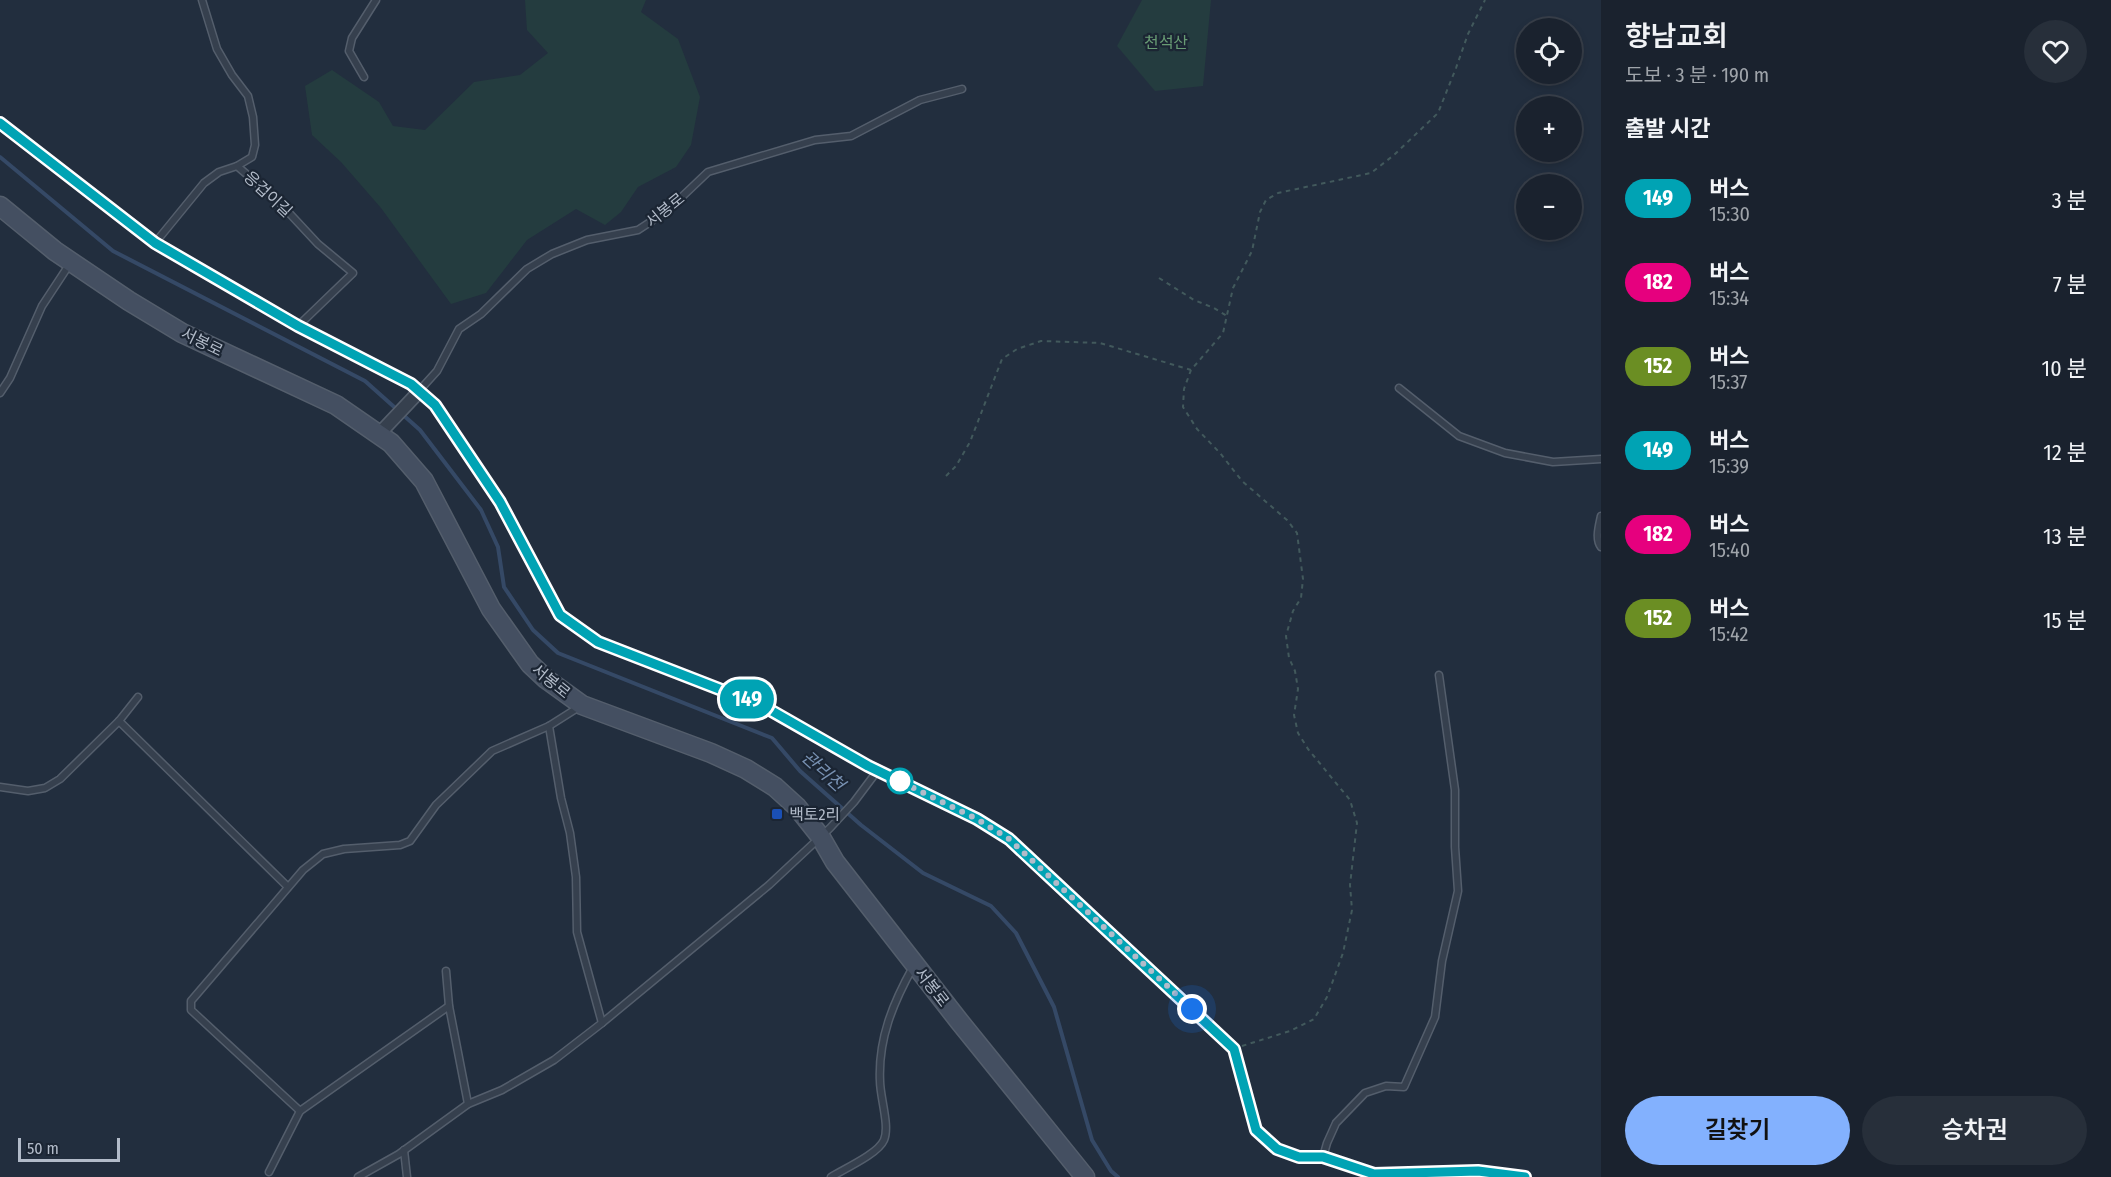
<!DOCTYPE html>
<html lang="ko">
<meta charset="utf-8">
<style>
body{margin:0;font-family:"Fira Sans Condensed","Noto Sans KR",sans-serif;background:#272f3a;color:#f1f3f6;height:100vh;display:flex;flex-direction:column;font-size:22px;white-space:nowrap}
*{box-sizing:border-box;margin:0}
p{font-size:20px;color:#9fa4aa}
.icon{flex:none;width:33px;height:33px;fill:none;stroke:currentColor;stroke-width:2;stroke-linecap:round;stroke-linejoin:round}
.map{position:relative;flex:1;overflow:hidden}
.sheet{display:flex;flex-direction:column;background:#1a222e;width:510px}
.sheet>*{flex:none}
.badge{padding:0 12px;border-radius:20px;font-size:21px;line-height:39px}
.buttons{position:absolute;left:1516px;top:18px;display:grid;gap:12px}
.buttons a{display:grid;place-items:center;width:66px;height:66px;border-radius:50%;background:#1a222e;box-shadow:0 3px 9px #0003,0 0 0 2px #383f4a;font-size:30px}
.scale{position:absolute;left:18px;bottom:15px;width:102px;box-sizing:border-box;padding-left:6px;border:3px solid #b2bbc9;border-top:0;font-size:16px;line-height:21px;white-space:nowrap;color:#b2bbc9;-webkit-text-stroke:4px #1b2533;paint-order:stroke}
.you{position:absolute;width:30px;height:30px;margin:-15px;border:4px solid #fff;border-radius:50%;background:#1a73e8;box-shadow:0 0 0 9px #1a73e833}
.map>.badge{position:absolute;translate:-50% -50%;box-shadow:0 0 0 3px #fff}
h2{padding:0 24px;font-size:22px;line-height:54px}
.round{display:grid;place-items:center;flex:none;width:63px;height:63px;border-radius:32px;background:#272f3a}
.overview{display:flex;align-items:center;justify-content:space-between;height:102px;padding:0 24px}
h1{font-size:28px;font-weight:600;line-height:45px}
.primary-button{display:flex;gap:12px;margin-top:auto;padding:12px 24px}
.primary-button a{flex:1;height:69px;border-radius:36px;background:#83b1fe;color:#111;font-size:24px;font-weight:600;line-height:69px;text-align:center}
.primary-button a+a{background:#272f3a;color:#f1f3f6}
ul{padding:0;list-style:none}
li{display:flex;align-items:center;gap:18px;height:84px;padding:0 24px}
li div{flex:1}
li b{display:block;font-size:22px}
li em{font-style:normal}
li .badge{min-width:66px;font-weight:700;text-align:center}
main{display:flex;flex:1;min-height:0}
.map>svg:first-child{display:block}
.green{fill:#243c3f}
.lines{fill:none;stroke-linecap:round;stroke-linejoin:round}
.stream{stroke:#354966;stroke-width:4}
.service-casing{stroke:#545e6c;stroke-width:9}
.minor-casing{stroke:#545e6c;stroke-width:15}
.secondary-casing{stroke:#545e6c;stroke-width:21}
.path{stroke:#42595c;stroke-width:2;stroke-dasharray:4.5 4.5;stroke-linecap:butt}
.service{stroke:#36404e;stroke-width:6}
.minor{stroke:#36404e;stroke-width:12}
.secondary{stroke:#444f61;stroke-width:18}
.line-casing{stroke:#fff;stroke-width:14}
.line{stroke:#00a3b4;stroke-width:9}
.walk{stroke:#b2bbc9;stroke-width:6;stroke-dasharray:0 10.8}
.stop-dot{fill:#fff;stroke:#00a3b4;stroke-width:3}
.transit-dot{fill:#1a4fb4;stroke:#1b2533;stroke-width:2}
.labels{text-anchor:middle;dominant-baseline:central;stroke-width:4.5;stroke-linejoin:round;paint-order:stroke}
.park-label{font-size:16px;fill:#689c74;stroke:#1b2533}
.street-label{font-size:16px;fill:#b2bbc9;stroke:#1b2533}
.poi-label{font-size:16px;fill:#b2bbc9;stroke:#1b2533;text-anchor:start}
.water-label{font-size:18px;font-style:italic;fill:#7891b2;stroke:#1b2533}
</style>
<main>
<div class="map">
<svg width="1601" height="1177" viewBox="0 0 1601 1177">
<rect width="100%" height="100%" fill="#222e3e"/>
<g class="green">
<path d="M525 0H646L641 12 678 39 700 97 691 145 676 167 638 187 621 212 605 225 576 209 527 240 486 293 451 304 381 208 341 162 312 135 305 86 332 70 379 102 393 126 425 130 474 82 520 75 548 53 527 30Z"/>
<path d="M1142 0H1211L1203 86 1155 91 1117 46Z"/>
</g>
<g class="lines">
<path class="stream" d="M0 157 113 251 365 381 420 430 481 510 498 547 504 587 533 630 558 653 772 738 800 771 861 825 923 873 991 906 1016 933 1054 1007 1092 1140 1111 1171 1118 1177"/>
<defs>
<g id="service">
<path d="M202 0 217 49 232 75 248 96 253 117 255 145 252 157 237 166 278 201 318 244 353 273 298 326"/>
<path d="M364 77 349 51 352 38 376 0"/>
<path d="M0 123 155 243 298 326 411 384 435 405 499 502 560 615 598 642 763 706 868 766 977 819 1009 839 1234 1049 1256 1130 1277 1149 1299 1157H1323L1374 1174 1478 1171 1526 1177"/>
<path d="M155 243 204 183 219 172 237 166"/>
<path d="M1399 388 1459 436 1505 453 1553 462 1601 459"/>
<path d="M418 392 437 371 459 329 481 314 527 269 552 254 587 240 638 230 667 211 708 172 815 140 851 136 920 100 962 89"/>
<path d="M0 393 10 378 42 306 69 265"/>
<path d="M1601 516C1599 526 1595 539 1601 547"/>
<path d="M119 721 288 887"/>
<path d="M549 726 561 798 570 833 576 877 577 932 602 1023"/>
<path d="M0 787 28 791 45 788 60 779 119 721 138 697"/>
<path d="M446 971 449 1006 468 1104"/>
<path d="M449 1006 300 1111 191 1010V1001L303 870 323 854 344 849 400 845 410 841 436 805 492 751 549 726 579 707"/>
<path d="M404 1150 407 1177"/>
<path d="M1323 1157 1327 1143 1336 1123 1365 1093 1386 1086 1404 1087 1435 1017 1442 961 1458 891 1455 847V790L1439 675"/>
<path d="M269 1172 300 1111"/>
<path d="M358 1177 399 1154 468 1104 502 1090 554 1060 602 1023 769 885 830 828 854 802 878 770"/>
<path d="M831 1177C844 1169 878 1154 884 1140 890 1126 880 1097 880 1081 878 1039 893 1003 913 967"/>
</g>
<path id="minor" d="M379 434 414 397"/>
<path id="secondary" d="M0 206 55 251 129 301 182 333 336 405 391 443 424 481 491 609 530 664 546 679 582 705 711 753 746 769 775 787 797 807 820 836 835 862 959 1021 1085 1177"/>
</defs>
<use href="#service" class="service-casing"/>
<use href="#minor" class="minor-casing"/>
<use href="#secondary" class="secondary-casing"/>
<g class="path">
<path d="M1159 278 1194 300 1214 308 1227 316"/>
<path d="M946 476 956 466 970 442 1002 359 1017 349 1041 341 1100 343 1191 370"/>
<path d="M1242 1046 1290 1031 1314 1019 1327 997 1343 953 1352 910 1350 885 1357 823 1350 800 1308 749 1298 733 1294 715 1298 689 1295 671 1289 658 1286 636 1293 611 1301 598 1303 579 1297 533 1287 520 1242 481 1220 453 1197 429 1183 407 1184 389 1191 370 1223 333 1233 288 1252 251 1260 212 1266 200 1278 193 1371 173 1394 155 1438 113 1456 68 1468 34 1485 0"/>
</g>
<use href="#service" class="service"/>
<use href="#minor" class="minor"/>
<use href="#secondary" class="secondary"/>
</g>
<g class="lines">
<defs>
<path id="line" d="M0 123 155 243 298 326 411 384 435 405 500 502 560 615 598 642 763 706 868 766 977 819 1009 839 1234 1049 1256 1130 1277 1149 1299 1157H1323L1374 1174 1478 1171 1525 1177"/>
</defs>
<use href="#line" class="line-casing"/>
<use href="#line" class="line"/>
<path class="walk" d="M900 781 897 780 977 819 1009 839 1192 1009"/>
</g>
<circle class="stop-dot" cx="900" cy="781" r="12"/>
<rect class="transit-dot" x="771" y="808" width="12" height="12" rx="3"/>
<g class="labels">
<g class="park-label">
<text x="1166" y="42">천석산</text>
</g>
<g class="street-label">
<text transform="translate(268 194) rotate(43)">응겁이길</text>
<text transform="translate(665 210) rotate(-39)">서봉로</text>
<text transform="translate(202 342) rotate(26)">서봉로</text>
<text transform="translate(551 681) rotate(39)">서봉로</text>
<text transform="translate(932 987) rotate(52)">서봉로</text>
</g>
<g class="poi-label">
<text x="789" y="814">백토2리</text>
</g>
<g class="water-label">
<text transform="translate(823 771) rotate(42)">관리천</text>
</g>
</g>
</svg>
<div class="buttons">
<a><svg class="icon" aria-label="locate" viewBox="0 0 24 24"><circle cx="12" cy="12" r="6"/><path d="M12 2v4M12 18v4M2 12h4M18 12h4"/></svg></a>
<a>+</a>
<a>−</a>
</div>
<div class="scale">50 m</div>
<div class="you" style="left:1192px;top:1009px"></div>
<b class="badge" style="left:747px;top:699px;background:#00a3b4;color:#fff">149</b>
</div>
<section class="sheet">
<div class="overview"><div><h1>향남교회</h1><p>도보 · 3 분 · 190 m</p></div><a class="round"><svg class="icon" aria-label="heart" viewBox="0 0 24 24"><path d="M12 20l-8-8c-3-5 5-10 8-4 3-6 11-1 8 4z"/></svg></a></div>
<h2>출발 시간</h2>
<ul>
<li><span class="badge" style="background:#00a3b4;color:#fff">149</span><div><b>버스</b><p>15:30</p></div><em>3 분</em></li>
<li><span class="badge" style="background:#e6007e;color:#fff">182</span><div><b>버스</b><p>15:34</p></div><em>7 분</em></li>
<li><span class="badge" style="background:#6b8e23;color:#fff">152</span><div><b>버스</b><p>15:37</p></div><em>10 분</em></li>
<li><span class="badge" style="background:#00a3b4;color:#fff">149</span><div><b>버스</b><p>15:39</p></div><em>12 분</em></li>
<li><span class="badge" style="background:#e6007e;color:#fff">182</span><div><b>버스</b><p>15:40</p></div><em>13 분</em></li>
<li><span class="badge" style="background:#6b8e23;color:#fff">152</span><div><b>버스</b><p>15:42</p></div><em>15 분</em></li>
</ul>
<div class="primary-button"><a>길찾기</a><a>승차권</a></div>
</section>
</main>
